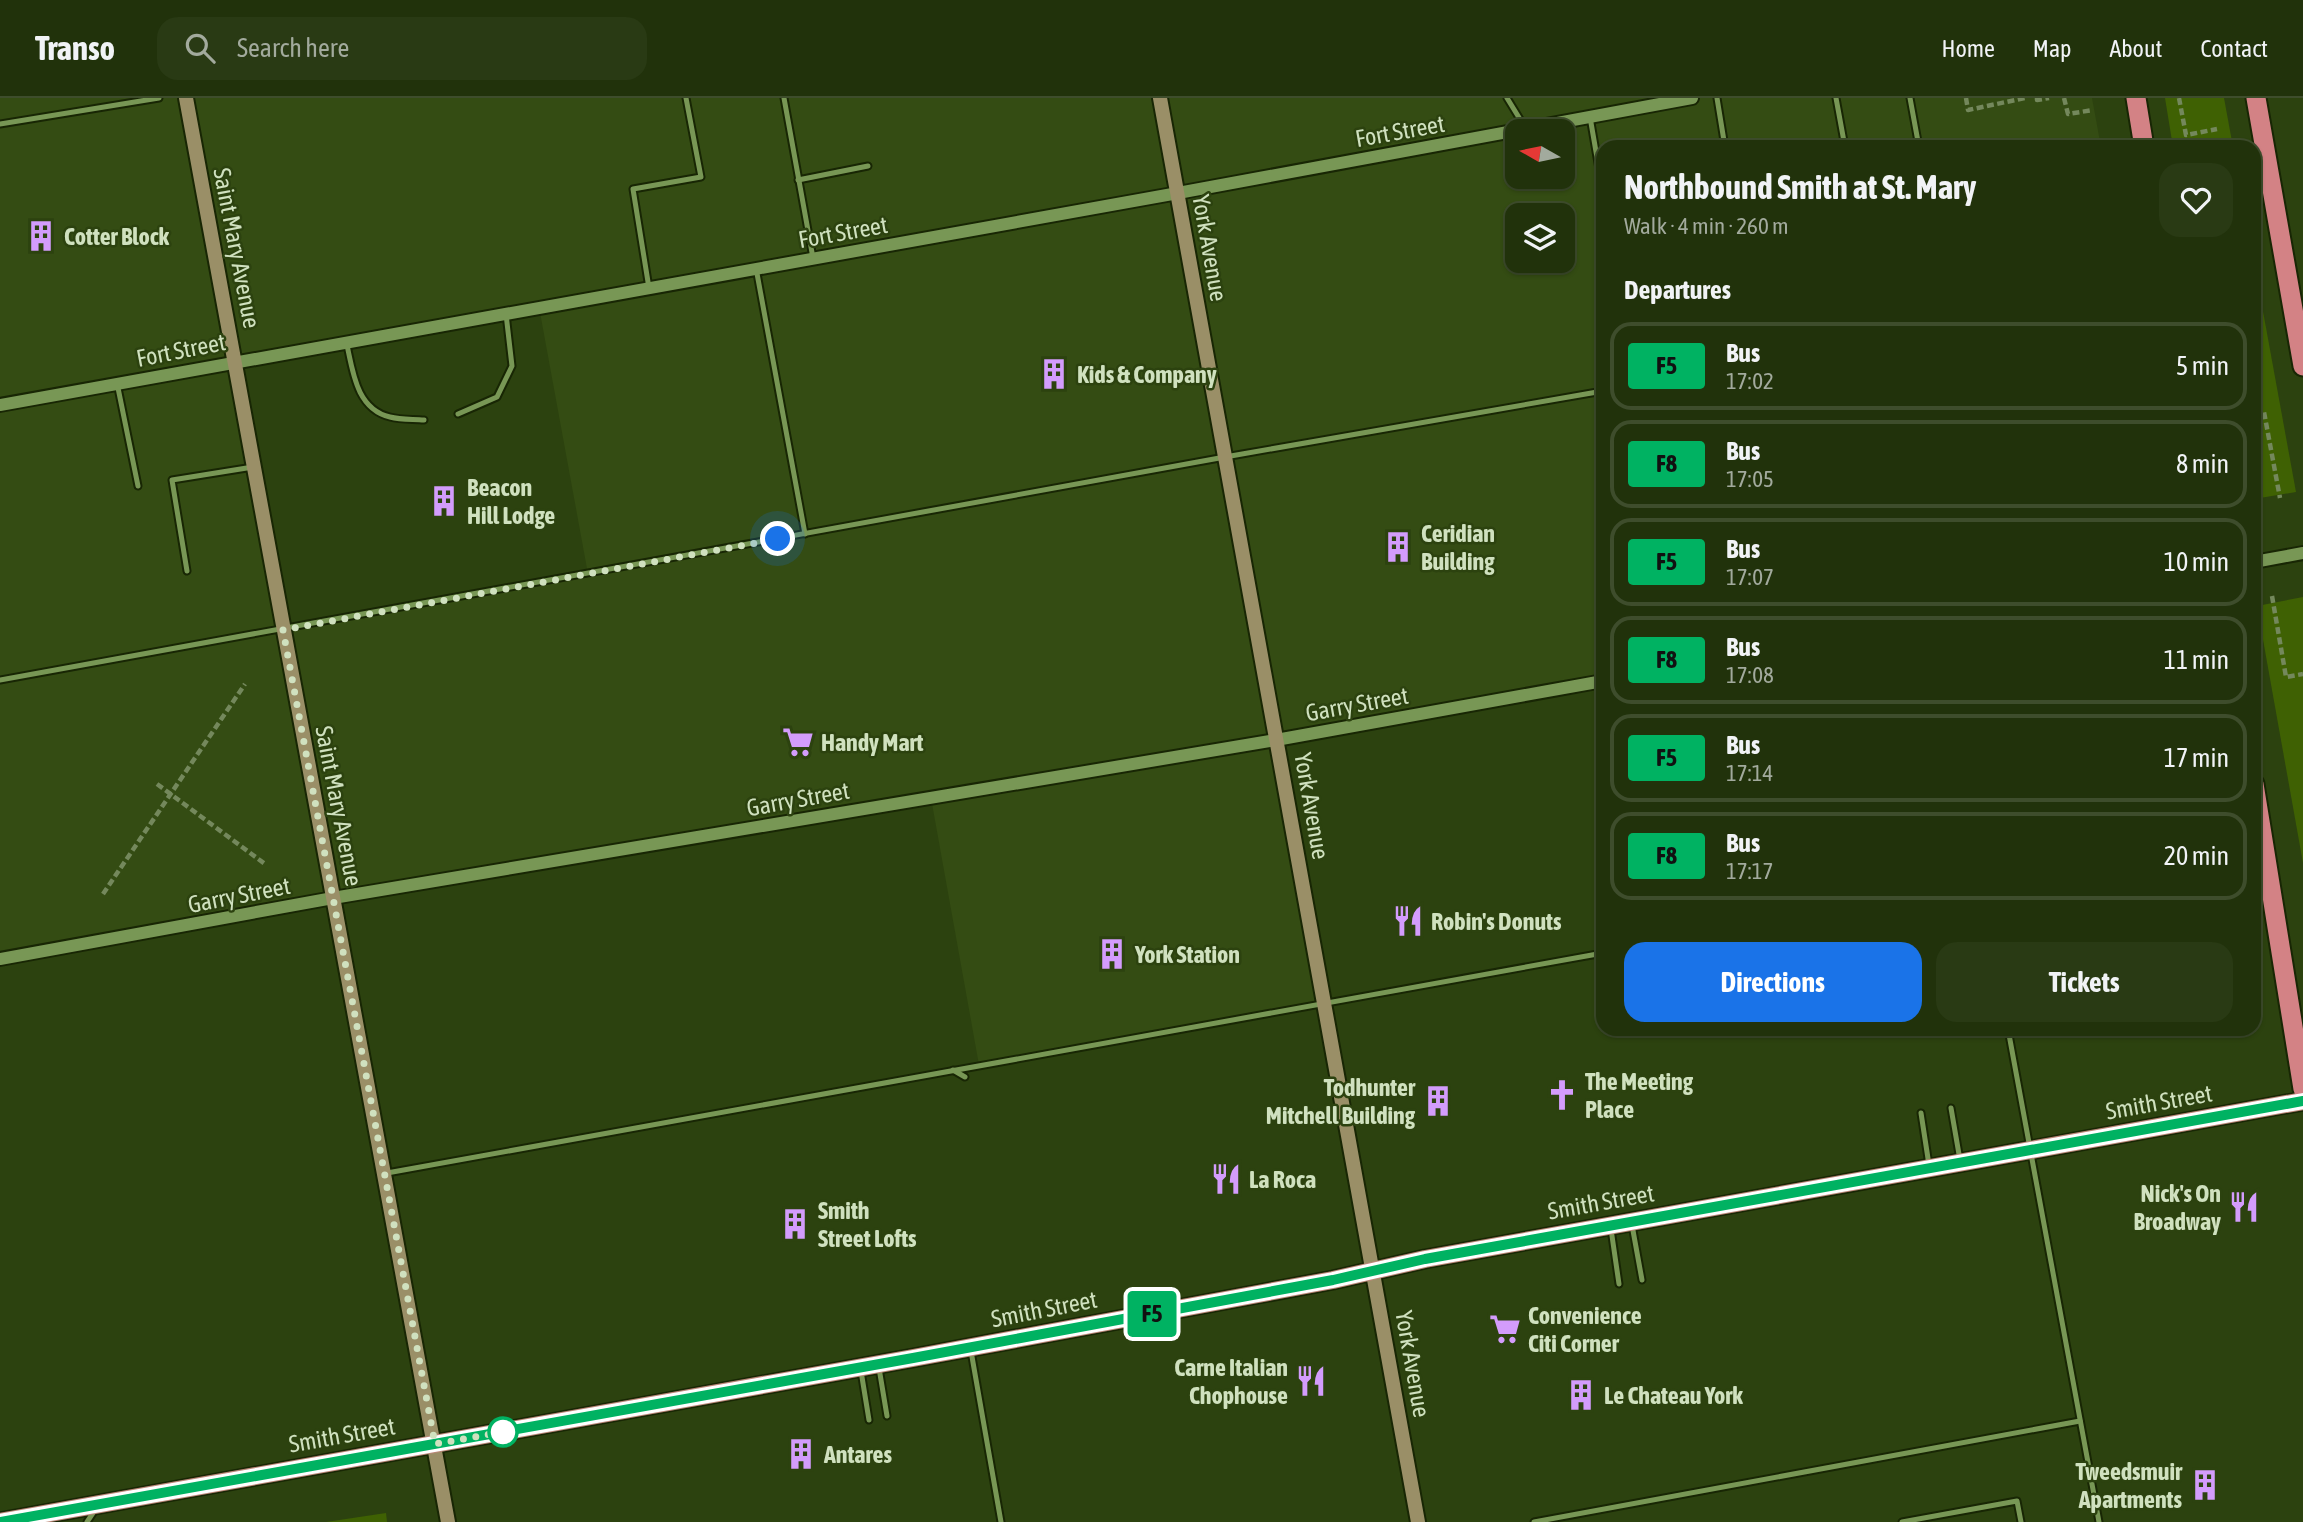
<!DOCTYPE html>
<meta charset="utf-8">
<style>
body{margin:0;font-family:"Asap Condensed",sans-serif;background:#293a14;color:#f1f3f6;height:100vh;display:flex;flex-direction:column;font-size:26px;white-space:nowrap}
*{box-sizing:border-box;margin:0}
p{font-size:23px;color:#a2aa9d}
.icon{flex:none;width:38px;height:38px;fill:none;stroke:currentColor;stroke-width:2;stroke-linecap:round;stroke-linejoin:round}
.map{position:relative;flex:1;overflow:hidden}
.sheet{position:absolute;left:1596px;top:42px;width:665px;height:896px;display:flex;flex-direction:column;background:#21320b;border-radius:21px;box-shadow:0 2px 5px #0004,0 0 0 2px #3e4d2c}
.sheet>*{flex:none}
.badge{padding:0 14px;border-radius:5px;font-size:24px;line-height:46px}
.needle{width:46px;rotate:279deg}
.fabs{position:absolute;left:1505px;top:21px;display:grid;gap:14px}
.fabs a{display:grid;place-items:center;width:70px;height:70px;border-radius:14px;background:#21320b;box-shadow:0 2px 5px #0004,0 0 0 2px #3e4d2c;font-size:35px}
.you{position:absolute;width:35px;height:35px;margin:-18px;border:5px solid #fff;border-radius:50%;background:#1a73e8;box-shadow:0 0 0 10px #1a73e833}
.map>.badge{position:absolute;translate:-50% -50%;box-shadow:0 0 0 4px #fff}
h2{padding:0 28px;font-size:26px;line-height:63px}
.round{display:grid;place-items:center;flex:none;width:74px;height:74px;border-radius:21px;background:#293a14}
.head{display:flex;align-items:center;justify-content:space-between;height:119px;padding:0 28px}
h1{font-size:33px;font-weight:700;line-height:52px}
.cta{display:flex;gap:14px;margin-top:auto;padding:14px 28px}
.cta a{flex:1;height:80px;border-radius:21px;background:#1a73e8;color:#fff;font-size:28px;font-weight:700;line-height:80px;text-align:center}
.cta a+a{background:#293a14;color:#f1f3f6}
ul{padding:0;list-style:none}
li{display:flex;align-items:center;gap:21px;height:88px;margin:0 14px 10px;padding:0 14px;border:4px solid #3e4d2c;border-radius:21px}
li div{flex:1}
li b{display:block;font-size:26px}
li em{font-style:normal}
li .badge{min-width:77px;font-weight:700;text-align:center}
header{display:flex;align-items:center;gap:42px;box-sizing:border-box;height:98px;padding:0 35px;background:#21320b;border-bottom:2px solid #3e4d2c}
header strong{font-size:33px}
nav{display:flex;gap:38px;margin-inline-start:auto;font-size:24px}
.search{width:490px;height:63px;background:#293a14;display:flex;align-items:center;gap:18px;box-sizing:border-box;padding:0 24px;border-radius:21px;color:#a2aa9d;font-size:26px}
.map>svg:first-child{display:block}
.built{fill:#344c13;fill-rule:evenodd}
.green{fill:#3f6103}
.lines{fill:none;stroke-linecap:round;stroke-linejoin:round}
.service-casing{stroke:#182604;stroke-width:9}
.tertiary-casing{stroke:#182604;stroke-width:16}
.secondary-casing{stroke:#182604;stroke-width:18}
.primary-casing{stroke:#182604;stroke-width:21}
.trunk-casing{stroke:#182604;stroke-width:23}
.path{stroke:#74885c;stroke-width:4.5;stroke-dasharray:7 3.5;stroke-linecap:butt}
.service{stroke:#789755;stroke-width:5}
.tertiary{stroke:#789755;stroke-width:12}
.secondary{stroke:#9a8f67;stroke-width:14}
.primary{stroke:#bc8779;stroke-width:18}
.trunk{stroke:#d38285;stroke-width:19}
.line-casing{stroke:#fff;stroke-width:16}
.line{stroke:#00b262;stroke-width:10}
.walk{stroke:#d0e1bf;stroke-width:7;stroke-dasharray:0 12.6}
.stop-dot{fill:#fff;stroke:#00b262;stroke-width:3.5}
.labels{text-anchor:middle;dominant-baseline:central;stroke-width:5;stroke-linejoin:round;paint-order:stroke}
.street-label{font-size:24px;fill:#d0e1bf;stroke:#2c420f}
.poi-label{font-size:24px;font-weight:bold;fill:#d0e1bf;stroke:#2c420f;text-anchor:start}
</style>
<header>
<strong>Transo</strong>
<div class="search"><svg class="icon" aria-label="search" viewBox="0 0 24 24"><circle cx="10" cy="10" r="6"/><path d="M15 15l6 6"/></svg>Search here</div>
<nav><a>Home</a><a>Map</a><a>About</a><a>Contact</a></nav>
</header>
<div class="map">
<svg width="2303" height="1424" viewBox="0 0 2303 1424">
<rect width="100%" height="100%" fill="#2c420f"/>
<path class="built" d="M0 0H2092L2101 49H1603V583L1277 642 1325 905 979 967 931 700 0 861ZM1517 33H1563V79H1517ZM1517 117H1563V163H1517ZM539 209 588 476 283 531 236 263Z"/>
<g class="green">
<path d="M2165 0H2224L2233 49H2173Z"/>
<path d="M2254 164 2296 394 2254 401Z"/>
<path d="M2303 499V765L2257 508Z"/>
<path d="M386 1415 387 1424H326Z"/>
</g>
<g class="lines">
<defs>
<g id="service">
<path d="M784 0 813 160"/>
<path d="M1507 0 1526 31"/>
<path d="M1717 0 1725 49"/>
<path d="M1836 0 1845 49"/>
<path d="M1910 0 1919 49"/>
<path d="M1590 19 1603 94"/>
<path d="M0 26 159 0"/>
<path d="M798 82 868 68"/>
<path d="M756 170 805 436"/>
<path d="M649 190 633 91 701 79 686 0"/>
<path d="M347 247C353 275 357 311 390 319 401 322 413 321 424 322"/>
<path d="M117 285 138 388"/>
<path d="M458 316 497 299 512 268 506 216"/>
<path d="M187 473 172 382 253 369"/>
<path d="M0 582 1225 359 1603 293"/>
<path d="M2008 931 2099 1424"/>
<path d="M953 972 965 979"/>
<path d="M1951 1010 1960 1062"/>
<path d="M1921 1015 1929 1067"/>
<path d="M387 1075 1603 855"/>
<path d="M1632 1127 1642 1182"/>
<path d="M1611 1131 1619 1186"/>
<path d="M971 1253 1001 1424"/>
<path d="M879 1270 887 1318"/>
<path d="M861 1273 869 1322"/>
<path d="M87 1424 95 1412"/>
<path d="M1534 1424 2080 1323"/>
<path d="M1902 1424 2017 1403 2021 1424"/>
</g>
<g id="tertiary">
<path d="M0 307 1178 95 1692 0"/>
<path d="M2254 464 2303 455"/>
<path d="M0 861 333 800 1276 642 1603 583"/>
</g>
<g id="secondary">
<path d="M186 0 448 1424"/>
<path d="M1160 0 1418 1424"/>
</g>
<path id="primary" d="M0 1424 913 1260 1333 1182 1425 1161 2303 1003"/>
<g id="trunk">
<path d="M2136 0 2144 49"/>
<path d="M2256 0 2303 268"/>
<path d="M2254 686 2303 991"/>
</g>
</defs>
<use href="#service" class="service-casing"/>
<use href="#tertiary" class="tertiary-casing"/>
<use href="#secondary" class="secondary-casing"/>
<use href="#primary" class="primary-casing"/>
<use href="#trunk" class="trunk-casing"/>
<g class="path">
<path d="M1966 0 1968 12 2025 0"/>
<path d="M2037 0V2L2049 0"/>
<path d="M2064 0 2068 16 2093 12"/>
<path d="M2179 0 2186 37 2217 31"/>
<path d="M2254 316 2264 314 2280 400"/>
<path d="M2272 498 2286 579 2303 576"/>
<path d="M157 686 265 766"/>
<path d="M103 796 245 586"/>
</g>
<use href="#service" class="service"/>
<use href="#tertiary" class="tertiary"/>
<use href="#secondary" class="secondary"/>
<use href="#primary" class="primary"/>
<use href="#trunk" class="trunk"/>
</g>
<g class="lines">
<defs>
<path id="line" d="M0 1424 913 1260 1333 1182 1425 1161 2303 1003"/>
</defs>
<use href="#line" class="line-casing"/>
<use href="#line" class="line"/>
<path class="walk" d="M503 1334 508 1333 435 1346 283 532 778 441"/>
</g>
<defs>
<symbol id="building-bare" viewBox="-9 -9 18 18"><path d="M-4-6H4V6H1V3H-1V6H-4ZM-2.5-4.3h1.7v1.8h-1.7ZM.8-4.3h1.7v1.8H.8ZM-2.5-1h1.7V.8h-1.7ZM.8-1h1.7V.8H.8Z" fill="#d39cfc" stroke="#2c420f" stroke-width="2.5" paint-order="stroke"/></symbol>
<symbol id="supermarket-bare" viewBox="-9 -9 18 18"><path d="M-6-5.5h2.5l.6 2H6L4.5 2H-2.5L-4.4-4H-6ZM-1.5 3.2a1.3 1.3 0 1 0 .1 0ZM3 3.2a1.3 1.3 0 1 0 .1 0Z" fill="#d39cfc" stroke="#2c420f" stroke-width="2.5" paint-order="stroke"/></symbol>
<symbol id="restaurant-bare" viewBox="-9 -9 18 18"><path d="M-5-6h1v4h1v-4h1v4h1v-4h1v5L-1.5 .5V6h-2V.5L-5-1ZM5-6V6H3V1.5H1.5Q1.5-4 5-6Z" fill="#d39cfc" stroke="#2c420f" stroke-width="2.5" paint-order="stroke"/></symbol>
<symbol id="church-bare" viewBox="-9 -9 18 18"><path d="M-1.2-6h2.4v3.5h3.3v2.4h-3.3V6h-2.4V-.1h-3.3v-2.4h3.3Z" fill="#d39cfc" stroke="#2c420f" stroke-width="2.5" paint-order="stroke"/></symbol>
</defs>
<g fill-rule="evenodd">
<use href="#building-bare" x="19" y="116" width="44" height="44"/>
<use href="#building-bare" x="1032" y="254" width="44" height="44"/>
<use href="#building-bare" x="422" y="381" width="44" height="44"/>
<use href="#building-bare" x="1376" y="427" width="44" height="44"/>
<use href="#supermarket-bare" x="776" y="622" width="44" height="44"/>
<use href="#restaurant-bare" x="1386" y="801" width="44" height="44"/>
<use href="#building-bare" x="1090" y="834" width="44" height="44"/>
<use href="#church-bare" x="1540" y="975" width="44" height="44"/>
<use href="#building-bare" x="1416" y="981" width="44" height="44"/>
<use href="#restaurant-bare" x="1204" y="1059" width="44" height="44"/>
<use href="#restaurant-bare" x="2222" y="1087" width="44" height="44"/>
<use href="#building-bare" x="773" y="1104" width="44" height="44"/>
<use href="#supermarket-bare" x="1483" y="1209" width="44" height="44"/>
<use href="#restaurant-bare" x="1289" y="1261" width="44" height="44"/>
<use href="#building-bare" x="1559" y="1275" width="44" height="44"/>
<use href="#building-bare" x="779" y="1334" width="44" height="44"/>
<use href="#building-bare" x="2183" y="1365" width="44" height="44"/>
</g>
<circle class="stop-dot" cx="503" cy="1334" r="14"/>
<g class="labels">
<g class="street-label">
<text transform="translate(1400 33) rotate(-10)">Fort Street</text>
<text transform="translate(843 134) rotate(-10)">Fort Street</text>
<text transform="translate(237 150) rotate(79)">Saint Mary Avenue</text>
<text transform="translate(1210 150) rotate(80)">York Avenue</text>
<text transform="translate(181 252) rotate(-11)">Fort Street</text>
<text transform="translate(1357 606) rotate(-10)">Garry Street</text>
<text transform="translate(798 701) rotate(-10)">Garry Street</text>
<text transform="translate(339 708) rotate(79)">Saint Mary Avenue</text>
<text transform="translate(1312 708) rotate(80)">York Avenue</text>
<text transform="translate(239 797) rotate(-11)">Garry Street</text>
<text transform="translate(2159 1004) rotate(-10)">Smith Street</text>
<text transform="translate(1601 1104) rotate(-10)">Smith Street</text>
<text transform="translate(1044 1211) rotate(-11)">Smith Street</text>
<text transform="translate(1413 1266) rotate(80)">York Avenue</text>
<text transform="translate(342 1337) rotate(-10)">Smith Street</text>
</g>
<g class="poi-label">
<text x="64" y="138">Cotter Block</text>
<text x="1077" y="276">Kids &amp; Company</text>
<text x="467" y="389">Beacon<tspan x="467" dy="28">Hill Lodge</tspan></text>
<text x="1421" y="435">Ceridian<tspan x="1421" dy="28">Building</tspan></text>
<text x="821" y="644">Handy Mart</text>
<text x="1431" y="823">Robin's Donuts</text>
<text x="1135" y="856">York Station</text>
<text x="1585" y="983">The Meeting<tspan x="1585" dy="28">Place</tspan></text>
<text x="1415" y="989" text-anchor="end">Todhunter<tspan x="1415" dy="28">Mitchell Building</tspan></text>
<text x="1249" y="1081">La Roca</text>
<text x="2221" y="1095" text-anchor="end">Nick's On<tspan x="2221" dy="28">Broadway</tspan></text>
<text x="818" y="1112">Smith<tspan x="818" dy="28">Street Lofts</tspan></text>
<text x="1528" y="1217">Convenience<tspan x="1528" dy="28">Citi Corner</tspan></text>
<text x="1288" y="1269" text-anchor="end">Carne Italian<tspan x="1288" dy="28">Chophouse</tspan></text>
<text x="1604" y="1297">Le Chateau York</text>
<text x="824" y="1356">Antares</text>
<text x="2182" y="1373" text-anchor="end">Tweedsmuir<tspan x="2182" dy="28">Apartments</tspan></text>
</g>
</g>
</svg>
<div class="fabs">
<a><svg class="needle" viewBox="-14 -14 28 28"><path d="M0-13l5 13h-10z" fill="#e53935"/><path d="M0 13l5-13h-10z" fill="#a2aa9d"/></svg></a>
<a><svg class="icon" aria-label="layers" viewBox="0 0 24 24"><path d="M12 4l9 5-9 5-9-5zM3 14l9 5 9-5"/></svg></a>
</div>
<div class="you" style="left:778px;top:441px"></div>
<b class="badge" style="left:1152px;top:1216px;background:#00b262;color:#111">F5</b>
<section class="sheet">
<div class="head"><div><h1>Northbound Smith at St. Mary</h1><p>Walk · 4 min · 260 m</p></div><a class="round"><svg class="icon" aria-label="heart" viewBox="0 0 24 24"><path d="M12 20l-8-8c-3-5 5-10 8-4 3-6 11-1 8 4z"/></svg></a></div>
<h2>Departures</h2>
<ul>
<li><span class="badge" style="background:#00b262;color:#111">F5</span><div><b>Bus</b><p>17:02</p></div><em>5 min</em></li>
<li><span class="badge" style="background:#00b262;color:#111">F8</span><div><b>Bus</b><p>17:05</p></div><em>8 min</em></li>
<li><span class="badge" style="background:#00b262;color:#111">F5</span><div><b>Bus</b><p>17:07</p></div><em>10 min</em></li>
<li><span class="badge" style="background:#00b262;color:#111">F8</span><div><b>Bus</b><p>17:08</p></div><em>11 min</em></li>
<li><span class="badge" style="background:#00b262;color:#111">F5</span><div><b>Bus</b><p>17:14</p></div><em>17 min</em></li>
<li><span class="badge" style="background:#00b262;color:#111">F8</span><div><b>Bus</b><p>17:17</p></div><em>20 min</em></li>
</ul>
<div class="cta"><a>Directions</a><a>Tickets</a></div>
</section>
</div>
